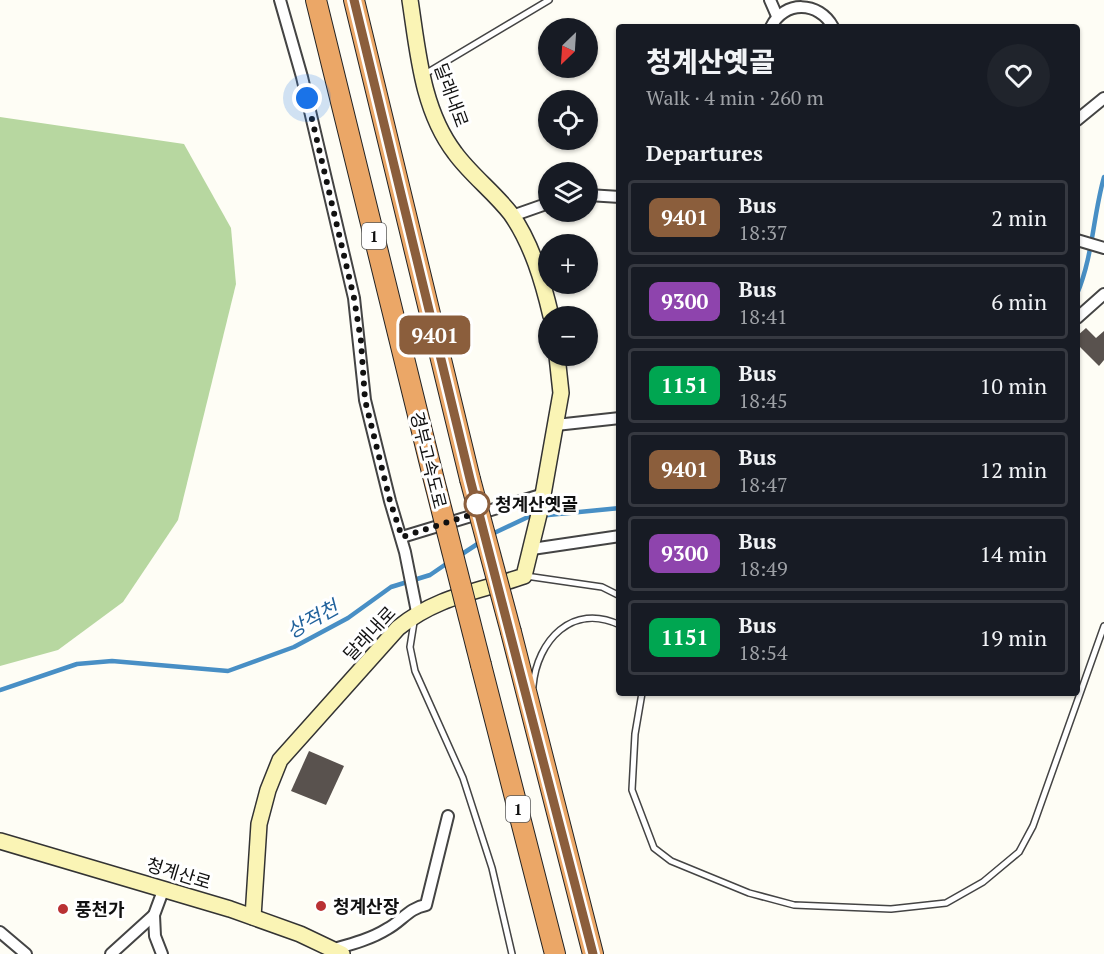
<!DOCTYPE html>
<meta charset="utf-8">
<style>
body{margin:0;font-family:"PT Serif","Noto Sans KR",serif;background:#20242c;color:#f1f3f6;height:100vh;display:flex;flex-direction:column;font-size:22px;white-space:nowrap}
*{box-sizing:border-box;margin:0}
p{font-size:20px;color:#9ea1a6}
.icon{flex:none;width:33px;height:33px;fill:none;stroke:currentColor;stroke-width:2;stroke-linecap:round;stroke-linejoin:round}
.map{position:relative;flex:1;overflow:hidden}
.side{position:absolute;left:616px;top:24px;width:464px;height:672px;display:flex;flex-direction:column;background:#171b24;border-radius:6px;box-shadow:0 2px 4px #0004}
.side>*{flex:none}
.badge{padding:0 12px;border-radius:9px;font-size:21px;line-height:39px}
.needle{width:39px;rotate:205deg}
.controls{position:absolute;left:538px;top:18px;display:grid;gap:12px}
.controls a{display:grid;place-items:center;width:60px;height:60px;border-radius:50%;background:#171b24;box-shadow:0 2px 4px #0004;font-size:30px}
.you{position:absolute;width:30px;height:30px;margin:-15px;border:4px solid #fff;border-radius:50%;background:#1a73e8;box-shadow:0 0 0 9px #1a73e833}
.map>.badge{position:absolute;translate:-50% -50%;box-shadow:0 0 0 3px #fff}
h2{padding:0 30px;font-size:22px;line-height:54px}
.round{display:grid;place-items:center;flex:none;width:63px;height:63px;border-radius:32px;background:#20242c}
.overview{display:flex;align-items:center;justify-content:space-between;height:102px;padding:0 30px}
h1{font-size:28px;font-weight:800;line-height:45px}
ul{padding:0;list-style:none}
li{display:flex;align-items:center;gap:18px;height:75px;margin:0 12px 9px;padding:0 18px;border:3px solid #363941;border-radius:6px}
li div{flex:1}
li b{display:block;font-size:22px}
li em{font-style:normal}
li .badge{min-width:66px;font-weight:700;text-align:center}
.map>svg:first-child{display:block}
.forest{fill:#b7d7a0}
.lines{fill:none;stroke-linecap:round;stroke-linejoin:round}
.stream{stroke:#488fc5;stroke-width:4.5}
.building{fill:#59524e}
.lane-casing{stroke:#444;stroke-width:8}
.street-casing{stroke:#444;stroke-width:14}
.secondary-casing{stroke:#333;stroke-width:18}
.highway-casing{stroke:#222;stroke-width:22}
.lane{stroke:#fff;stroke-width:5}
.street{stroke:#fff;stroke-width:10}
.secondary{stroke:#faf4b5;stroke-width:15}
.highway{stroke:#eba767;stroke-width:20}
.highway-bridge-casing{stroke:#222;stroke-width:22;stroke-linecap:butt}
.highway-bridge{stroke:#eba767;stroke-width:20}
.line-casing{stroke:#fff;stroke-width:14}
.line{stroke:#8b5e3c;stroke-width:9}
.walk{stroke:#111;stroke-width:6;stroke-dasharray:0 10.8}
.stop-dot{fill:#fff;stroke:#8b5e3c;stroke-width:3}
.poi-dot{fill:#b93133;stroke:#fff;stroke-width:2}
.labels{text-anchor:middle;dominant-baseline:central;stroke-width:6;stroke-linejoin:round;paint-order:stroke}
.shield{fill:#fff;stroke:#585858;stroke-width:1.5}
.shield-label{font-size:16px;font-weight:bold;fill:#111}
.street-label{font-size:18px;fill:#111;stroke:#fff}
.stop-label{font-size:18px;font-weight:bold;fill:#111;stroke:#fff;text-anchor:start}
.poi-label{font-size:18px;font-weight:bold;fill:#111;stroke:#fff;text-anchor:start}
.water-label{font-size:20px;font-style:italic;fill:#21629c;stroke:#fff}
</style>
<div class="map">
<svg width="1104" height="954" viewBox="0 0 1104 954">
<rect width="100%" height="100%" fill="#fefdf5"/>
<path class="forest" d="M0 117 184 144 231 228 236 284 178 520 123 602 58 650 0 666Z"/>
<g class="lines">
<g class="stream">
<path d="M1077 294C1093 256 1093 216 1104 177"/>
<path d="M492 534 528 517 620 508"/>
<path d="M459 556 482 541"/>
<path d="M0 690 77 664 112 661 228 671 294 647 348 618 391 587 430 575 449 562"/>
</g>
</g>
<g class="building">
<path d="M1086 328 1096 338 1104 331V360L1099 366 1077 344V336Z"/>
<path d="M309 751 344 766 326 805 291 791Z"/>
</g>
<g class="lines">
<defs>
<g id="lane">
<path d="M425 74 549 0"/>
<path d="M526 576 602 587 620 596"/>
<path d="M414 622 410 647 415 671 463 778 492 868 512 954"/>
<path d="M533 686C537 641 572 602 620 625"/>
<path d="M642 693 635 734 632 790 654 848 671 861 749 893 794 905 891 909 946 903 983 882 1019 852 1033 826 1104 626"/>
</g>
<g id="street">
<path d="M280 0 302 77 354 298 365 400 390 501 405 552 417 612"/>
<path d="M770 0 777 16"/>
<path d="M771 27C784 0 819 1 833 27"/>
<path d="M1077 120 1104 98"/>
<path d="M588 195 620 197"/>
<path d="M512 216 549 203"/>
<path d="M1077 240 1104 248"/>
<path d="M1077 318 1104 294"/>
<path d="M556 425 620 418"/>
<path d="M402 537 544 494"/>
<path d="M532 549 620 536"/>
<path d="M0 932 26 954"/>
<path d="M334 949C352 944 371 939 387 929 402 921 409 908 426 905L448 816"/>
<path d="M111 954 154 915"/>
<path d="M162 954 155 936 154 915 164 888"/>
</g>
<g id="secondary">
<path d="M410 0C418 52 422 110 455 153 471 175 494 192 511 214 532 244 543 282 551 316"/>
<path d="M0 841 230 909 300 934 342 954"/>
<path d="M253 917 259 824 268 790 280 760 398 628C437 596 478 592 524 576L541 506 561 393 557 356"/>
</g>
<g id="highway">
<path d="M316 0 432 472"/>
<path d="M354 0 470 479"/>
<path d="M511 632 593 954"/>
<path d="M481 665 555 954"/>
</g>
</defs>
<use href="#lane" class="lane-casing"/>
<use href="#street" class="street-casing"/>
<use href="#secondary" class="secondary-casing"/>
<use href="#highway" class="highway-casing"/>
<use href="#lane" class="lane"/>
<use href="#street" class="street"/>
<use href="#secondary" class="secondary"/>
<use href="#highway" class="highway"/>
<defs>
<g id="highway-bridge">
<path d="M432 472 481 665"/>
<path d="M470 479 511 632"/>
</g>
</defs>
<use href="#highway-bridge" class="highway-bridge-casing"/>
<use href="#highway-bridge" class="highway-bridge"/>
</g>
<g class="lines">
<defs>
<path id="line" d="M354 0 470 479 593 954"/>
</defs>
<use href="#line" class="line-casing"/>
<use href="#line" class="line"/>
<path class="walk" d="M307 98 354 298 361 341 365 400 390 501 402 537 485 510 477 504"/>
</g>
<circle class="stop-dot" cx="477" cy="504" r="12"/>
<g class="poi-dot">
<circle cx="321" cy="906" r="6"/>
<circle cx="63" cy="909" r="6"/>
</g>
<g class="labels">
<g class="shield">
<rect x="362" y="223" width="24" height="26" rx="4.5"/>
<rect x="506" y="796" width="24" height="26" rx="4.5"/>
</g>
<g class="shield-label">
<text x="374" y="236">1</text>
<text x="518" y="809">1</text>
</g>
<g class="street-label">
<text transform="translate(452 95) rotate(70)">달래내로</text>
<text transform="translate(429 460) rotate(76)">경부고속도로</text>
<text transform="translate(369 633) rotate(-47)">달래내로</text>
<text transform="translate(179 873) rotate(17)">청계산로</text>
</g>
<g class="stop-label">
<text x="495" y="504">청계산옛골</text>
</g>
<g class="poi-label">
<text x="333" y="906">청계산장</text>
<text x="75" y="909">풍천가</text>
</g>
<g class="water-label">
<text transform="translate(312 619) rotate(-29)">상적천</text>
</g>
</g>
</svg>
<div class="controls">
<a><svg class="needle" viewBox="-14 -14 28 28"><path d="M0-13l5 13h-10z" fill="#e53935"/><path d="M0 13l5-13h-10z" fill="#9ea1a6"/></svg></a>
<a><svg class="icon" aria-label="locate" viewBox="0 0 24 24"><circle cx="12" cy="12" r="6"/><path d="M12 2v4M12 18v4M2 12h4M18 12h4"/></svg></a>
<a><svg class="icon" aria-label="layers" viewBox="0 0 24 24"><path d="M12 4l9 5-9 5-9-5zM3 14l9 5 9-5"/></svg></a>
<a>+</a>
<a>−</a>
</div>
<div class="you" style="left:307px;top:98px"></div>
<b class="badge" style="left:435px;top:335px;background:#8b5e3c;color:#fff">9401</b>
<section class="side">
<div class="overview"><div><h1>청계산옛골</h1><p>Walk · 4 min · 260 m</p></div><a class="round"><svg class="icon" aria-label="heart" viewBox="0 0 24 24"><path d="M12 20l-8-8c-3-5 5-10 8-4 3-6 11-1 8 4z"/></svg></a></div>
<h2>Departures</h2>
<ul>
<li><span class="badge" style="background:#8b5e3c;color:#fff">9401</span><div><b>Bus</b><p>18:37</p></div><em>2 min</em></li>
<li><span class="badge" style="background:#8e44ad;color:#fff">9300</span><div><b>Bus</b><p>18:41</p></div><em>6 min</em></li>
<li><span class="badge" style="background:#00a651;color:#fff">1151</span><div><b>Bus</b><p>18:45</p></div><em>10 min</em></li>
<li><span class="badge" style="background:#8b5e3c;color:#fff">9401</span><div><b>Bus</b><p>18:47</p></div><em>12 min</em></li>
<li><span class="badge" style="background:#8e44ad;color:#fff">9300</span><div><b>Bus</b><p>18:49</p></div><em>14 min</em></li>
<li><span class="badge" style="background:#00a651;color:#fff">1151</span><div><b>Bus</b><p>18:54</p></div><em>19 min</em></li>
</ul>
</section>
</div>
